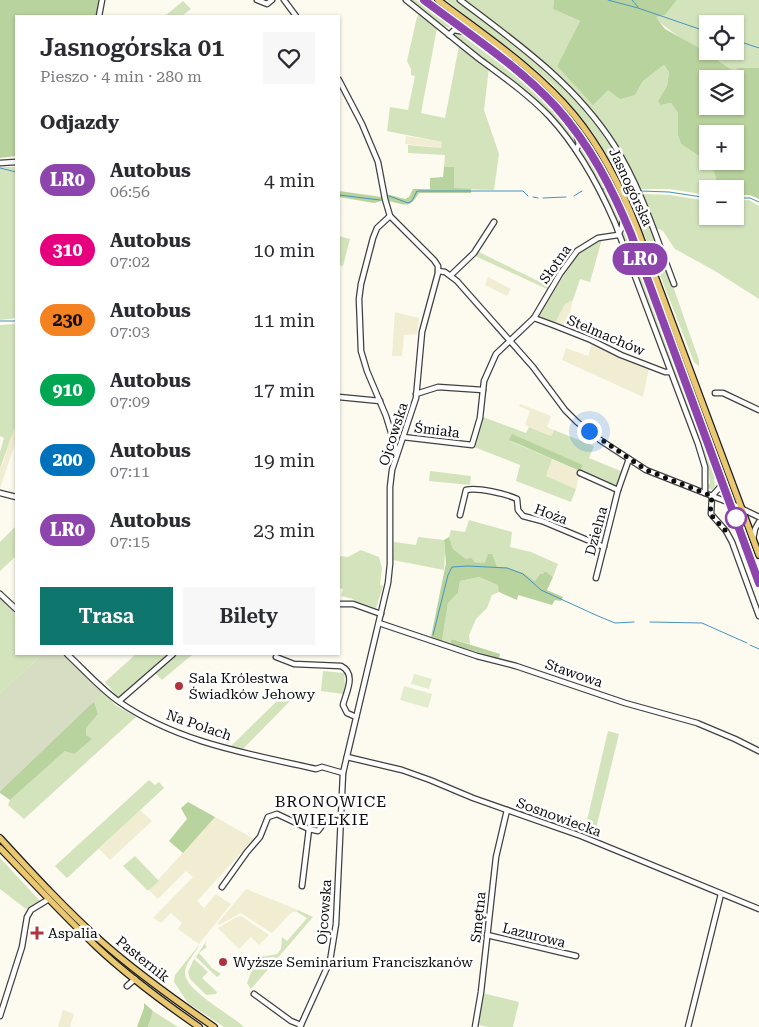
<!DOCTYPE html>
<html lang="pl">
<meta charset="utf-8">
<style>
body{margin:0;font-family:"Roboto Serif",serif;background:#f7f7f7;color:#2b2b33;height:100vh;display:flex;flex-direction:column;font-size:19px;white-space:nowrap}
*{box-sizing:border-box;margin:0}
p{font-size:16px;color:#7c7c81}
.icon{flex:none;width:28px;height:28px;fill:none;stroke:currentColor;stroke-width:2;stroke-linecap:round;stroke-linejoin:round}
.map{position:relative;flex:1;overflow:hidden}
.sheet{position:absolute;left:15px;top:15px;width:325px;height:640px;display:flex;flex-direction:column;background:#fff;border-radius:0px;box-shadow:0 1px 4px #0004}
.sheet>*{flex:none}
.badge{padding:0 10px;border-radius:16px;font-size:18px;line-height:32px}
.tools{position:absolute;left:699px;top:15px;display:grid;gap:10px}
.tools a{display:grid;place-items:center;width:45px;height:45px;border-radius:0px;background:#fff;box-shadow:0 1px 4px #0004;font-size:25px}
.you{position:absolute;width:25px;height:25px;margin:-12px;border:4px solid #fff;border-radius:50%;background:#1a73e8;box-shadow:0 0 0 8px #1a73e833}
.map>.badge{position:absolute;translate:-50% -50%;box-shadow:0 0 0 2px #fff}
h2{padding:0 25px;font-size:19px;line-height:45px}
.round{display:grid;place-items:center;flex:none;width:52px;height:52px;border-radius:0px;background:#f7f7f7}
.head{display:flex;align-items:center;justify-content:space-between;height:85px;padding:0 25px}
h1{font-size:24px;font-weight:600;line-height:38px}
.primary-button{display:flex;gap:10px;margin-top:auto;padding:10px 25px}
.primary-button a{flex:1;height:58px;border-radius:0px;background:#0f766e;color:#fff;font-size:20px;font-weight:600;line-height:58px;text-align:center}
.primary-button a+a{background:#f7f7f7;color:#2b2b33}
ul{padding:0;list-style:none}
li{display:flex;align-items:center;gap:15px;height:70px;padding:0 25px}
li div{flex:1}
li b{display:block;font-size:19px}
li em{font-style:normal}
li .badge{min-width:55px;font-weight:700;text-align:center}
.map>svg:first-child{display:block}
.farmland{fill:#f1edd2}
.green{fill:#d3e4bc;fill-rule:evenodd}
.forest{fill:#b8d39d;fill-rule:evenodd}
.cemetery{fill:#d6ddc2}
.pitch{fill:#e3edcd}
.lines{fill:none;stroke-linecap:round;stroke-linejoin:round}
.stream{stroke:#4794bf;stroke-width:1}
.minor-casing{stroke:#404040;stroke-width:7}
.major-casing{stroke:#1e1e1e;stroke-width:8}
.minor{stroke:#fff;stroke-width:4.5}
.major{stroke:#eac872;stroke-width:5.5}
.line-casing{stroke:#fff;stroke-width:11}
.line{stroke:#8e44ad;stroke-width:8}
.walk{stroke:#0d0d0d;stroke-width:5;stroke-dasharray:0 9}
.stop-dot{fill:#fff;stroke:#8e44ad;stroke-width:2.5}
.poi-dot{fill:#af343f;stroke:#fff;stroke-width:2}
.labels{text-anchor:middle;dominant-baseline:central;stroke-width:5;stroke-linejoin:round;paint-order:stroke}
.street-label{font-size:14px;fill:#0d0d0d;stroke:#fff}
.poi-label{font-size:14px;fill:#0d0d0d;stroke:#fff;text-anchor:start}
.quarter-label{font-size:16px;letter-spacing:1px;fill:#0d0d0d;stroke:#fff}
</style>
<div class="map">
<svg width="759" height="1027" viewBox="0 0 759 1027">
<rect width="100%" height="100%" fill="#fdfaef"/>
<g class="farmland">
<path d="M406 136 442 142V148L405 144Z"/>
<path d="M488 277 511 289 507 296 485 285Z"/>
<path d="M573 300 566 329 555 323 565 304Z"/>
<path d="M395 312 419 318 417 334 404 335 402 356H392Z"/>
<path d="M592 343 649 368 643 397 562 360 566 348 588 356Z"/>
<path d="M520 404 551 416 547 427 554 430 551 436 525 425 530 411 519 406Z"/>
<path d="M14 428 16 429V441L0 488V466H2Z"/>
<path d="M552 459 580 471 576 489 546 476Z"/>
<path d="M140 810 152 821 110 860 99 849Z"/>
<path d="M215 817 254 839 197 901 204 908 216 894 231 904 199 944 178 929 182 923 171 913 161 923 153 918 193 877 186 871 158 899 149 890Z"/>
<path d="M246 889 298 910 297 912H293L289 915 272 933 241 913 219 925 217 924Z"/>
<path d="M241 916 269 935 259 945 251 937 239 949 218 928 235 918Z"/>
<path d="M63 1010 74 1014 70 1027H58Z"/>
</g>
<g class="green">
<path d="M410 0H416L450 25V28L443 26Z"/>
<path d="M446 0H457C495 29 537 56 570 91 639 166 665 267 699 360V366L694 362 633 206 623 182 594 134 553 85 536 70Z"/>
<path d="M463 0H554L553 9 580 21 557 66 576 84 635 95 643 81 664 65 669 72 667 86 658 101 660 105 671 103 678 113V135L681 144 711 164 716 178 715 189H708L707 195 670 189H640C630 173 624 153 613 138 574 81 518 41 463 0Z"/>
<path d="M677 0H759V68H738L734 71C710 52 675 39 655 17L665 15ZM708 24H735V51H708Z"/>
<path d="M183 1 191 9 182 16H165Z"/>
<path d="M419 14 437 28 421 113 445 118 459 46 489 68 484 110 499 154 494 190 454 189V167H444L445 155 408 153V145L441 148 442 142 387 131 390 107 408 110 415 76 411 75V69L407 61 417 17Z"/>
<path d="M455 32 460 34C485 52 572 115 576 143L574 144 532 98 510 79 455 37 453 35Z"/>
<path d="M581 146C595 168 615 200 621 226L619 229 603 193 580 153Z"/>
<path d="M0 167H16V318L0 320Z"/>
<path d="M642 194 670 195 707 201 708 216H735V201L749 200 759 206V299L715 271 675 249 663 231 656 228Z"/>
<path d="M623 232 625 234 716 478 714 479 715 486 712 490 708 488 707 485 710 483 708 465 621 236Z"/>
<path d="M339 236 350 239 343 266 339 265Z"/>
<path d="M602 239 590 282 580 279 573 300 565 304 555 323 539 318 538 316 579 252 587 246Z"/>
<path d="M477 251 550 287 549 290 473 255Z"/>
<path d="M16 324V429H14L1 466H0V452L4 438 0 436V325Z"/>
<path d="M483 417 526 433 529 427 551 436 554 430 594 446 589 458 623 472 616 487 580 471 583 465 510 441 552 459 546 476 576 489 571 502 516 481 520 465 474 447Z"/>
<path d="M430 471 471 476 470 485 429 481Z"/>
<path d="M469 520 512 532 510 547 531 552 558 564 553 577 545 571 543 574H540L535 581 524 573 507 567H497L466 559 453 549 449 537 451 530 465 532Z"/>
<path d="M16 526V556L0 571V542Z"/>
<path d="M418 537 444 540 445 552 444 570 393 560 394 542 416 545Z"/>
<path d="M361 550 379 557 382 568 380 585 383 586 376 608 355 601 353 599 341 596 343 589 339 588V556L348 557Z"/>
<path d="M479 577 499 585V592L492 595 487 608 476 619 469 635 470 644 452 639 450 644 442 641 448 603 458 593 460 581Z"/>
<path d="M0 599 16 614V654H43L0 693Z"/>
<path d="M136 654H193L162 680 154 672 121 701 105 682Z"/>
<path d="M323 671 344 673 345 685 343 694 321 691Z"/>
<path d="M104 692 115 705 136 717 24 819 8 805 10 800 65 751 91 739 86 735 85 728 98 714 94 701Z"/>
<path d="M281 697 291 700 243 749 230 747Z"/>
<path d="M608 731 619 734 594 837 584 833Z"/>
<path d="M149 780 155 785 159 782 164 788 67 878 55 866Z"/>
<path d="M135 856 159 881 149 890H147L123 866Z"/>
<path d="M0 858 41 902 26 909 0 889Z"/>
<path d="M298 910 313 917 251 989 247 983 252 970 260 957 277 954 281 949 282 937 287 941 307 918 297 912Z"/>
<path d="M207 940 205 945 207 947 199 953 212 968 221 974 217 977 196 957Z"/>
<path d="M199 945C195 954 185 963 185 973 185 991 232 1015 244 1027H224L188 1003 174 982 175 975Z"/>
<path d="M194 959 208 972 202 978 217 992 216 994 206 995 190 979 188 972Z"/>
<path d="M482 993 519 1002 513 1027H488L479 1025Z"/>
<path d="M153 1011 178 1027H148Z"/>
</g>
<g class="forest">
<path d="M0 0H100L97 16H16V156L0 158Z"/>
<path d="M554 0H677L665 15 656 17 665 29 701 49 734 71 738 68H759V199L750 195H735V189H715L716 178 711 164 681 144 678 135V113L671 103 660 105 658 101 667 86 669 72 664 65 643 81 635 95 620 99 608 90 593 105 557 66 580 21 553 9ZM708 79H735V106H708ZM708 134H735V161H708Z"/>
<path d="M444 167H454V188L471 189V193H419C409 210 405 204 388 201L386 194 405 199 409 197 413 189H430V178L443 177Z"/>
<path d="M339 191 382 197V201L374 203 339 197Z"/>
<path d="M512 434 583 465 580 471 509 440Z"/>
<path d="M449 537 453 549 466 559 471 558 475 562 485 563 488 554H492L497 567H507L524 573 535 581 540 574H543L545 571 553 577 547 590 563 597 561 601 555 600 552 605 518 595 517 600 499 592 498 585 479 577 460 581 458 593 448 603 442 641 431 637 446 563 444 540Z"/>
<path d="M452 639 500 654 499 658 450 644Z"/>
<path d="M94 701 98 714 86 728V735L92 739 74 754 65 751 10 800 0 793V791Z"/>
<path d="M188 802 215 817 183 853 169 841 187 819 181 808Z"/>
<path d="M144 1003 153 1011 148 1027H137L144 1008Z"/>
</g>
<path class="cemetery" d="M43 654H64L104 692 0 791V693Z"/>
<g class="pitch">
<path d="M414 674 432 679 429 689 411 684Z"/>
<path d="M404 686 432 694 428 708 400 700Z"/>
</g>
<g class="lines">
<g class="stream">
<path d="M608 0 638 8 708 32"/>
<path d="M632 0 638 7"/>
<path d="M735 40 759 48"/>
<path d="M0 168 16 172"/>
<path d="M602 189H605"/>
<path d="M634 191 639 204"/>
<path d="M641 191 669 192 708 198"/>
<path d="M339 195 380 200"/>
<path d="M389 196 408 203 412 201 417 191H523L528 196"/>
<path d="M574 196 582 191"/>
<path d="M533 197 538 198"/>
<path d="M543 198 566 197"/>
<path d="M735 198H750L759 202"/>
<path d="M0 321H16"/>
<path d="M650 622 702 623 747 643"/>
<path d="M433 635 448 575 452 567 468 566 507 568 523 574 541 590 598 616 615 623 634 622"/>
<path d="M750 645 759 649"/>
</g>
<defs>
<g id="minor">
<path d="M257 0 267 4 272 0"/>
<path d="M284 0 296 16"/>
<path d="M406 0C430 19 454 39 478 58 502 76 528 94 549 116 578 147 598 184 615 223L698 444 705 467V493"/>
<path d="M460 0C517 43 575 84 614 145 641 188 656 237 674 284"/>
<path d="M99 16 102 0"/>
<path d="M449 35 454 30 465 32"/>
<path d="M576 150 579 144 576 134"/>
<path d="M0 163 16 162"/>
<path d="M390 216 377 228 373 238 361 284 359 299 361 351 367 371 386 416 397 452"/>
<path d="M438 271 445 272 457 281 533 367 565 410 577 422 600 440 646 470 730 503 759 517"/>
<path d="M451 275 474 253 494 222"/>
<path d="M534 318 553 325 591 340 621 355 665 372H670"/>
<path d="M715 393H723L759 410"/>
<path d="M416 394 438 387 483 390"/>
<path d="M339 397 380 401"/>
<path d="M403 437 472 445 480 418 484 381 496 354 534 318 560 274 577 251 598 238 618 235 622 227 623 217"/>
<path d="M580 473 618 490"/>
<path d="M0 493 16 497"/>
<path d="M712 496 711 514 726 531 732 542 759 616"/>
<path d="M712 496 720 487 721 481"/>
<path d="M460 515 466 490C477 487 507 494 517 499L518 510 523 516 542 521 604 547"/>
<path d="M753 539 755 529 759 522"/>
<path d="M596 578 618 490 629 459"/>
<path d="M0 594 16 609"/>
<path d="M339 604H353L381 614"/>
<path d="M379 623 477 656 516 666 625 703 697 723 735 739 759 751"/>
<path d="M67 654C83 669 100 688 118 701 176 742 249 754 316 769L322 767 343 773"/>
<path d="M276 657 294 664 341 666C357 674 346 692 343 705L347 713 356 717"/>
<path d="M119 701 173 654"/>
<path d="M347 757 402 770 430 780 473 798 581 836 759 909"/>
<path d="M302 886 309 829"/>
<path d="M222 887 247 852 260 837 268 817 277 814 309 829 318 831 321 827 324 816 340 822"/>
<path d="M487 935 576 956"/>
<path d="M127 986 135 979"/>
<path d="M254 994 291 1021 301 1025"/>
<path d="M0 1016 22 947 27 917 31 910 49 899"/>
<path d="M300 1027 330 961 336 924 343 773 388 583 390 564V487L392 470 416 398 422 332 438 273V266L434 260 390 216 385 199 378 162 362 124 339 80"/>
<path d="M475 1027 481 992 496 857 507 810"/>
<path d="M688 1027 721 894"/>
</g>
<g id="major">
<path d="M424 0C468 34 517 65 555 106 590 143 612 188 631 234L759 583"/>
<path d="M438 0C485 36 536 69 574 115 603 150 622 189 638 231L759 555"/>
<path d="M0 838C33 874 66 910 102 942 137 973 175 1000 214 1027"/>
<path d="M0 848C32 881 63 915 97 947 128 976 163 1002 199 1027"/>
</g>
</defs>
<use href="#minor" class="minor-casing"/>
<use href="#major" class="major-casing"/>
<use href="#minor" class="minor"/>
<use href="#major" class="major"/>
</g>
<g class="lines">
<defs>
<path id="line" d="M424 0C469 34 518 66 556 107 590 145 612 188 631 234L759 583"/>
</defs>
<use href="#line" class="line-casing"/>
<use href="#line" class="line"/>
<path class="walk" d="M589 431 646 470 712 496 710 514 726 531 736 518"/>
</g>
<circle class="stop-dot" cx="736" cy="518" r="10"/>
<g class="poi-dot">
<circle cx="179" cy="686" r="5"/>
<path d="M34.5 925.5h5v5h5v5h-5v5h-5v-5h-5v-5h5z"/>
<circle cx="223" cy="962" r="5"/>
</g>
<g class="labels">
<g class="street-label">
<text transform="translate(631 187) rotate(65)">Jasnogórska</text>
<text transform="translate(555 264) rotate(-55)">Słotna</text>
<text transform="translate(606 335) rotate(23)">Stelmachów</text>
<text transform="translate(437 430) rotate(7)">Śmiała</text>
<text transform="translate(393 434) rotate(-72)">Ojcowska</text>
<text transform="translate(551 514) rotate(20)">Hoża</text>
<text transform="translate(596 531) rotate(-75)">Dzielna</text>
<text transform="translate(574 673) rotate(19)">Stawowa</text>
<text transform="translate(199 725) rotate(19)">Na Polach</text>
<text transform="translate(559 817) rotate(20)">Sosnowiecka</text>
<text transform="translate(324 912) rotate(-86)">Ojcowska</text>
<text transform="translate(478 917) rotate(-84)">Smętna</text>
<text transform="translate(534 935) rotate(14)">Lazurowa</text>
<text transform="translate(143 959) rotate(39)">Pasternik</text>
</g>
<g class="poi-label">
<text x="189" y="678">Sala Królestwa<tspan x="189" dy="16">Świadków Jehowy</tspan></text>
<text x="48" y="933">Aspalia</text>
<text x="233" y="962">Wyższe Seminarium Franciszkanów</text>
</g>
<g class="quarter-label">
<text x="331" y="801">BRONOWICE<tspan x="331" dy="18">WIELKIE</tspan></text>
</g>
</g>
</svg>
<div class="tools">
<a><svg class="icon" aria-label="locate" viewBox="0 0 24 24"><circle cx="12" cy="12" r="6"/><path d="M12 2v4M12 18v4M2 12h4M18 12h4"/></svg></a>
<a><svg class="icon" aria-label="layers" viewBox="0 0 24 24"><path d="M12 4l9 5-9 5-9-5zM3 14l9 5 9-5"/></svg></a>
<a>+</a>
<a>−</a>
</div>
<div class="you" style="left:589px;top:431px"></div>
<b class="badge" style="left:640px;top:259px;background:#8e44ad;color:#fff">LR0</b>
<section class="sheet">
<div class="head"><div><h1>Jasnogórska 01</h1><p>Pieszo · 4 min · 280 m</p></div><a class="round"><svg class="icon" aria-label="heart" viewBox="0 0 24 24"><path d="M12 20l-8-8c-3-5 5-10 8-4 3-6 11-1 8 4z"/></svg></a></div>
<h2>Odjazdy</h2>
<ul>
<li><span class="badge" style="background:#8e44ad;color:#fff">LR0</span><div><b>Autobus</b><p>06:56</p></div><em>4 min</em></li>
<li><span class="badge" style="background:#e6007e;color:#fff">310</span><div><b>Autobus</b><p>07:02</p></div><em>10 min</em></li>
<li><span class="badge" style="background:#f58220;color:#111">230</span><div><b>Autobus</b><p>07:03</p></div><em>11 min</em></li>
<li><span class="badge" style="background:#00a651;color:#fff">910</span><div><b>Autobus</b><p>07:09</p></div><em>17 min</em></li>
<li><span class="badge" style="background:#0072bc;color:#fff">200</span><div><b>Autobus</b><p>07:11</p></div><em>19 min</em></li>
<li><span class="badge" style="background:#8e44ad;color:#fff">LR0</span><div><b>Autobus</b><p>07:15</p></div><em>23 min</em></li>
</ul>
<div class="primary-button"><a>Trasa</a><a>Bilety</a></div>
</section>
</div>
